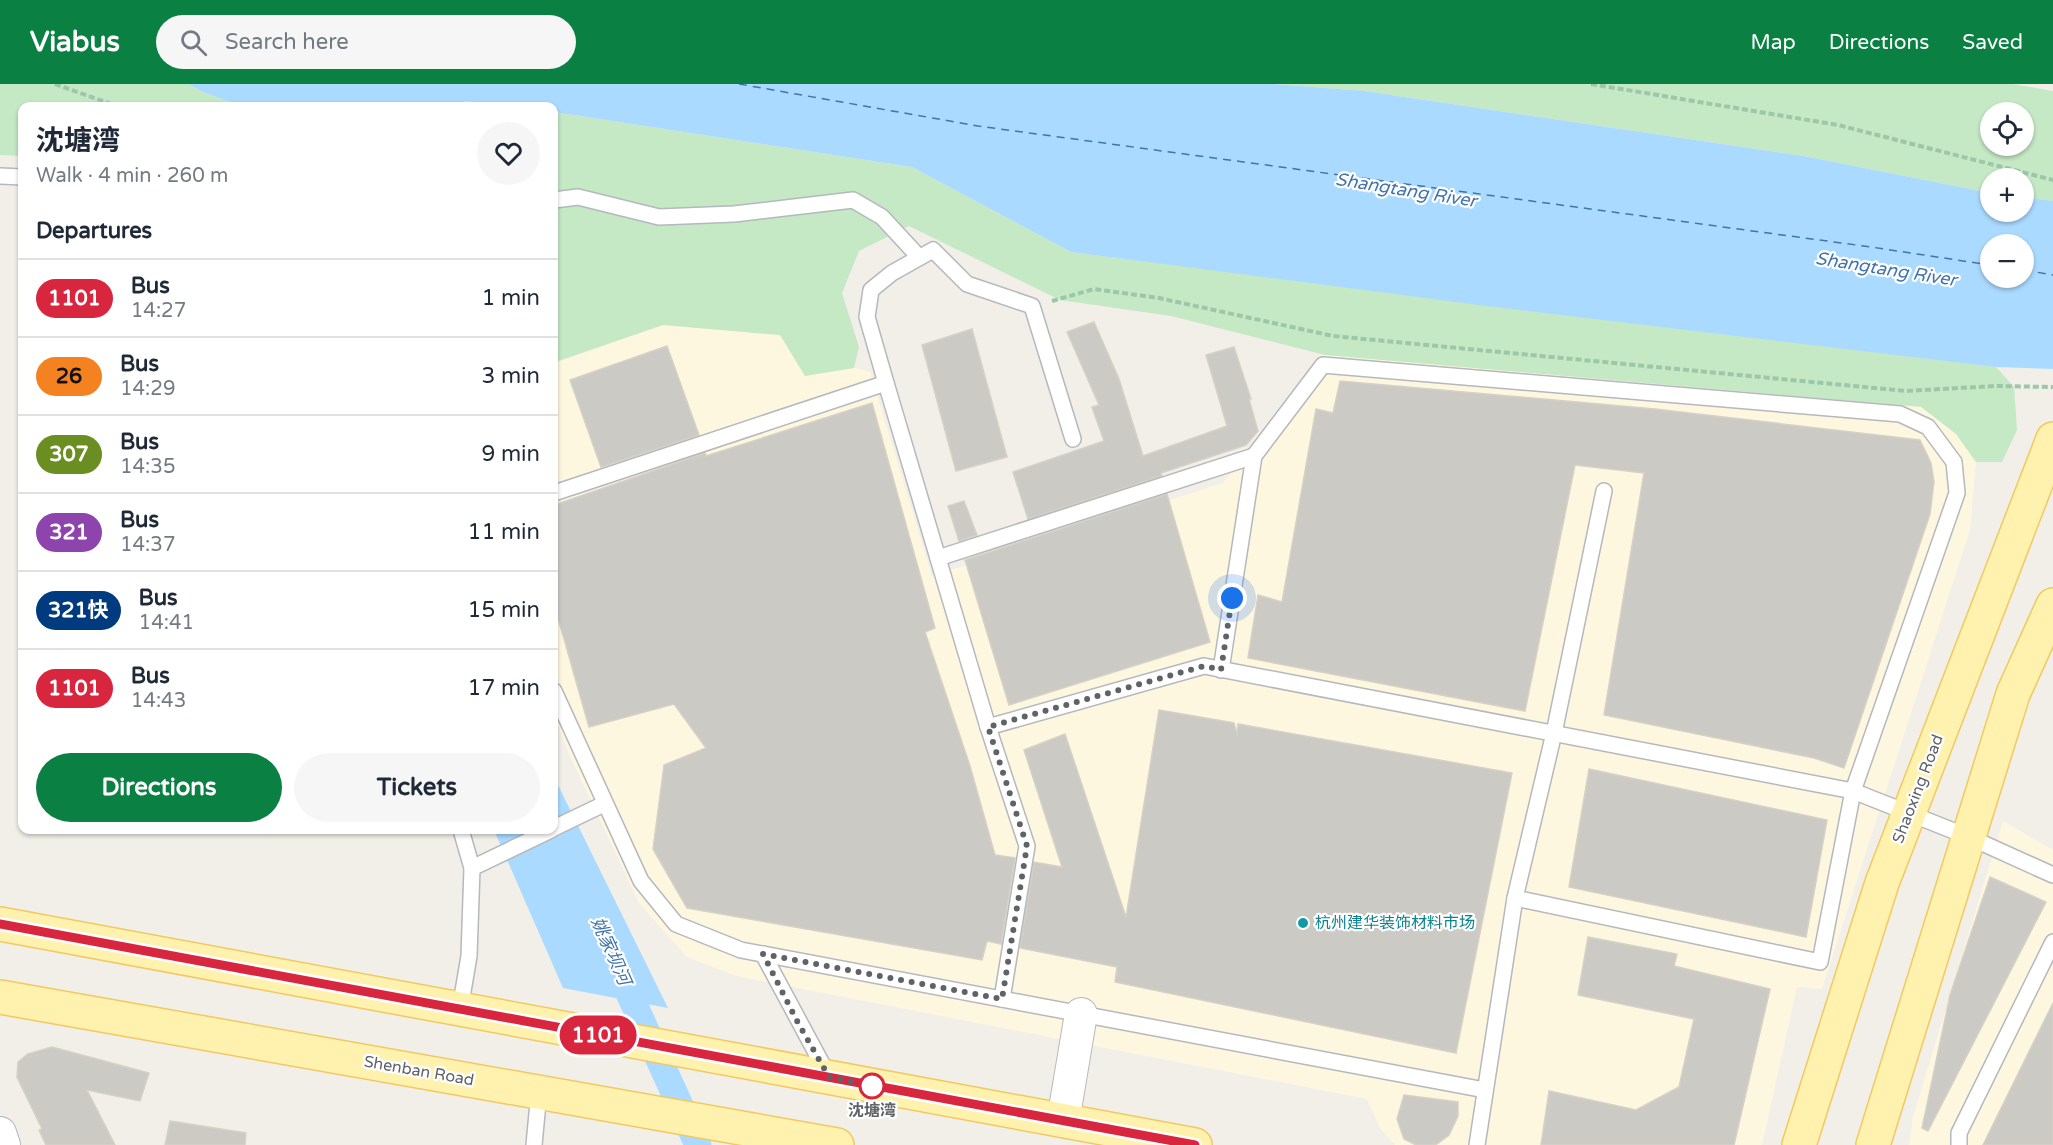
<!DOCTYPE html>
<meta charset="utf-8">
<style>
body{margin:0;font-family:"Varela Round","Noto Sans SC",sans-serif;background:#f6f6f7;color:#1f2937;height:100vh;display:flex;flex-direction:column;font-size:22px;white-space:nowrap}
*{box-sizing:border-box;margin:0}
p{font-size:20px;color:#747a83}
.icon{flex:none;width:33px;height:33px;fill:none;stroke:currentColor;stroke-width:2;stroke-linecap:round;stroke-linejoin:round}
.map{position:relative;flex:1;overflow:hidden}
.details{position:absolute;left:18px;top:18px;width:540px;height:732px;display:flex;flex-direction:column;background:#fff;border-radius:12px;box-shadow:0 2px 4px #0004}
.details>*{flex:none}
.badge{padding:0 12px;border-radius:20px;font-size:21px;line-height:39px}
.buttons{position:absolute;left:1980px;top:18px;display:grid;gap:12px}
.buttons a{display:grid;place-items:center;width:54px;height:54px;border-radius:50%;background:#fff;box-shadow:0 2px 4px #0004;font-size:30px}
.you{position:absolute;width:30px;height:30px;margin:-15px;border:4px solid #fff;border-radius:50%;background:#1a73e8;box-shadow:0 0 0 9px #1a73e833}
.map>.badge{position:absolute;translate:-50% -50%;box-shadow:0 0 0 3px #fff}
h2{padding:0 18px;font-size:22px;line-height:54px}
.round{display:grid;place-items:center;flex:none;width:63px;height:63px;border-radius:32px;background:#f6f6f7}
.headline{display:flex;align-items:center;justify-content:space-between;height:102px;padding:0 18px}
h1{font-size:28px;font-weight:700;line-height:45px}
.action{display:flex;gap:12px;margin-top:auto;padding:12px 18px}
.action a{flex:1;height:69px;border-radius:36px;background:#0b8043;color:#fff;font-size:24px;font-weight:700;line-height:69px;text-align:center}
.action a+a{background:#f6f6f7;color:#1f2937}
ul{padding:0;list-style:none}
li{display:flex;align-items:center;gap:18px;height:78px;padding:0 18px;border-top:2px solid #e0e1e3}
li div{flex:1}
li b{display:block;font-size:22px}
li em{font-style:normal}
li .badge{min-width:66px;font-weight:700;text-align:center}
header{display:flex;align-items:center;gap:36px;box-sizing:border-box;height:84px;padding:0 30px;background:#0b8043;color:#fff}
header strong{font-size:28px}
nav{display:flex;gap:33px;margin-inline-start:auto;font-size:21px}
.search{width:420px;height:54px;background:#f6f6f7;display:flex;align-items:center;gap:15px;box-sizing:border-box;padding:0 21px;border-radius:33px;color:#747a83;font-size:22px}
.map>svg:first-child{display:block}
.commercial{fill:#fef7e0}
.green{fill:#c5e8c5;fill-rule:evenodd}
.water{fill:#aadaff;fill-rule:evenodd}
.lines{fill:none;stroke-linecap:round;stroke-linejoin:round}
.canal{stroke:#aadaff;stroke-width:27}
.ferry{stroke:#4174aa;stroke-width:1.5;stroke-dasharray:8 6;stroke-linecap:butt}
.building{fill:#cccac5;stroke:#d6d1c6;stroke-width:1.5}
.lane-casing{stroke:#b5b8bc;stroke-width:18}
.street-casing{stroke:#b5b8bc;stroke-width:34}
.primary-casing{stroke:#f2c960;stroke-width:36}
.path{stroke:#9cc7a9;stroke-width:4;stroke-dasharray:6 3;stroke-linecap:butt}
.lane{stroke:#fff;stroke-width:15}
.street{stroke:#fff;stroke-width:32}
.primary{stroke:#fff2af;stroke-width:33}
.line-casing{stroke:#fff;stroke-width:14}
.line{stroke:#d7263d;stroke-width:9}
.walk{stroke:#5f6368;stroke-width:6;stroke-dasharray:0 10.8}
.culture-dot{fill:#0f9aa8;stroke:#fff;stroke-width:2}
.stop-dot{fill:#fff;stroke:#d7263d;stroke-width:3}
.labels{text-anchor:middle;dominant-baseline:central;stroke-width:4.5;stroke-linejoin:round;paint-order:stroke}
.street-label{font-size:16px;fill:#5f6368;stroke:#fff}
.culture-label{font-size:16px;fill:#0d838f;stroke:#fff;text-anchor:start}
.stop-label{font-size:16px;font-weight:bold;fill:#5f6368;stroke:#fff}
.water-label{font-size:18px;font-style:italic;fill:#4174aa;stroke:#fff}
</style>
<header>
<strong>Viabus</strong>
<div class="search"><svg class="icon" aria-label="search" viewBox="0 0 24 24"><circle cx="10" cy="10" r="6"/><path d="M15 15l6 6"/></svg>Search here</div>
<nav><a>Map</a><a>Directions</a><a>Saved</a></nav>
</header>
<div class="map">
<svg width="2053" height="1061" viewBox="0 0 2053 1061">
<rect width="100%" height="100%" fill="#f1efe8"/>
<g class="commercial">
<path d="M663 241 780 251 805 292 854 284 870 288 932 492 1223 399 1325 271 1922 323 1956 350 1976 378 1970 446 1822 905 1797 903 1762 1061H1395L1380 1044 1367 1015 736 892 687 873 639 819 569 670 554 631V288L558 278Z"/>
<path d="M2003 737 2053 766V1061H1909L1913 1033Z"/>
</g>
<g class="green">
<path d="M0 0H189L203 8 241 22H22V72L0 71Z"/>
<path d="M1274 0H2013L2053 7V117L2024 113V94H1990V109L1804 72 1364 7ZM1990 28H2024V62H1990Z"/>
<path d="M465 17 513 22H462Z"/>
<path d="M554 28 912 83 1071 168 1996 283 2014 303 2017 346 2002 378H1976L1956 350 1921 323 1325 271 1171 232 1060 216 909 142 859 167 842 209 859 263 854 284 805 292 780 251 663 241 558 277 554 288Z"/>
</g>
<g class="water">
<path d="M189 0H1274L1364 7 1804 72 1990 109V128H2024V113L2053 117V285L1996 283 1495 223 1071 168 912 83 554 28V22H513L465 17 459 22H241L203 8ZM1990 160H2024V194H1990Z"/>
<path d="M554 693 668 924 563 904 494 746H554Z"/>
</g>
<g class="lines">
<path class="canal" d="M618 885 698 1061"/>
<g class="ferry">
<path d="M739 0 978 42 1871 163 1990 181"/>
<path d="M2024 186 2053 191"/>
</g>
</g>
<g class="building">
<path d="M1094 238 1119 295 1143 372 1227 342 1206 271 1234 263 1251 315H1249L1258 347 1246 361 1161 389 1162 392 1028 435 1013 388 1104 357 1092 323 1099 321 1067 248Z"/>
<path d="M972 245 1007 373 956 387 922 261Z"/>
<path d="M667 262 699 351 601 383 570 296Z"/>
<path d="M1340 297 1655 325 1920 356 1931 379 1934 398 1930 430 1844 684 1814 674 1604 631 1644 389 1575 381 1525 627 1248 574 1258 511 1282 518 1316 325 1333 329Z"/>
<path d="M872 319 935 544 925 548 970 682 995 771 1015 774 1001 860 987 857 982 876 687 824 653 765 664 681 706 664 674 620 589 643 554 520V421L705 369 706 372Z"/>
<path d="M1167 410 1210 558 1009 621 965 476Z"/>
<path d="M964 417 977 451 959 457 948 422Z"/>
<path d="M1159 626 1234 639 1237 650 1238 640 1512 689 1456 969 1115 898 1117 883 1020 864 1034 778 1062 783 1024 666 1065 650 1126 833Z"/>
<path d="M1589 685 1827 736 1806 853 1569 803Z"/>
<path d="M1990 793 2046 818 1928 1047 1922 1044 1950 911Z"/>
<path d="M1588 853 1677 870 1674 882 1770 905 1734 1061H1541L1549 1007 1636 1026 1679 1003 1694 935 1578 911Z"/>
<path d="M2053 919V1061H1983Z"/>
<path d="M52 963 149 989 140 1017 87 1006 115 1061H46L39 1046 42 1045 17 993 18 978 28 970Z"/>
<path d="M1404 1011 1458 1018V1032L1449 1051 1437 1060 1431 1061H1416L1404 1055 1397 1035Z"/>
<path d="M170 1037 246 1049 245 1061H165Z"/>
</g>
<g class="lines">
<defs>
<g id="lane">
<path d="M0 92 22 93"/>
<path d="M554 116 578 113 659 133 734 130 853 116 882 133 919 173"/>
<path d="M886 299 867 233 871 206 892 189 933 166 967 200 1032 222 1073 355"/>
<path d="M554 409 886 299 988 643 1027 762 1002 915"/>
<path d="M938 474 1254 372"/>
<path d="M1221 586 1254 372 1323 281 1900 330 1928 343 1954 378 1957 409 1853 707 1820 878 1515 814"/>
<path d="M554 607 641 797 676 840 741 866 1485 1006"/>
<path d="M988 643 1204 582 1853 707 1969 753 2053 791"/>
<path d="M554 744 604 720"/>
<path d="M472 784 551 746"/>
<path d="M763 870 828 991"/>
<path d="M460 925 469 872 472 784 461 746"/>
<path d="M534 1061 539 1008"/>
<path d="M1477 1061 1515 814 1554 649 1604 407"/>
<path d="M1959 1061V1049L2053 858"/>
</g>
<g id="street">
<path d="M1063 1037 1081 930"/>
<path d="M0 1049 4 1061"/>
</g>
<g id="primary">
<path d="M0 840 1195 1061"/>
<path d="M0 913 837 1061"/>
<path d="M1799 1061 1882 799 2053 355"/>
<path d="M1873 1061 2013 610 2053 521"/>
</g>
</defs>
<use href="#lane" class="lane-casing"/>
<use href="#street" class="street-casing"/>
<use href="#primary" class="primary-casing"/>
<g class="path">
<path d="M55 0 117 22"/>
<path d="M1591 0 1838 41 2053 96"/>
<path d="M1052 217 1094 205 1159 214 1333 252 1906 307 1996 302 2053 303"/>
</g>
<use href="#lane" class="lane"/>
<use href="#street" class="street"/>
<use href="#primary" class="primary"/>
</g>
<g class="lines">
<defs>
<path id="line" d="M0 840 1195 1061"/>
</defs>
<use href="#line" class="line-casing"/>
<use href="#line" class="line"/>
<path class="walk" d="M872 1002 829 993 797 937 763 870 1002 915 1027 762 988 643 1204 582 1221 586 1232 514"/>
</g>
<circle class="culture-dot" cx="1303" cy="839" r="6"/>
<circle class="stop-dot" cx="872" cy="1002" r="12"/>
<g class="labels">
<g class="street-label">
<text transform="translate(1918 705) rotate(-69)">Shaoxing Road</text>
<text transform="translate(419 987) rotate(10)">Shenban Road</text>
</g>
<g class="culture-label">
<text x="1315" y="839">杭州建华装饰材料市场</text>
</g>
<g class="stop-label">
<text x="872" y="1027">沈塘湾</text>
</g>
<g class="water-label">
<text transform="translate(1406 106) rotate(9)">Shangtang River</text>
<text transform="translate(1886 185) rotate(9)">Shangtang River</text>
<text transform="translate(611 867) rotate(66)">姚家坝河</text>
</g>
</g>
</svg>
<div class="buttons">
<a><svg class="icon" aria-label="locate" viewBox="0 0 24 24"><circle cx="12" cy="12" r="6"/><path d="M12 2v4M12 18v4M2 12h4M18 12h4"/></svg></a>
<a>+</a>
<a>−</a>
</div>
<div class="you" style="left:1232px;top:514px"></div>
<b class="badge" style="left:598px;top:951px;background:#d7263d;color:#fff">1101</b>
<section class="details">
<div class="headline"><div><h1>沈塘湾</h1><p>Walk · 4 min · 260 m</p></div><a class="round"><svg class="icon" aria-label="heart" viewBox="0 0 24 24"><path d="M12 20l-8-8c-3-5 5-10 8-4 3-6 11-1 8 4z"/></svg></a></div>
<h2>Departures</h2>
<ul>
<li><span class="badge" style="background:#d7263d;color:#fff">1101</span><div><b>Bus</b><p>14:27</p></div><em>1 min</em></li>
<li><span class="badge" style="background:#f58220;color:#111">26</span><div><b>Bus</b><p>14:29</p></div><em>3 min</em></li>
<li><span class="badge" style="background:#6b8e23;color:#fff">307</span><div><b>Bus</b><p>14:35</p></div><em>9 min</em></li>
<li><span class="badge" style="background:#8e44ad;color:#fff">321</span><div><b>Bus</b><p>14:37</p></div><em>11 min</em></li>
<li><span class="badge" style="background:#003b80;color:#fff">321快</span><div><b>Bus</b><p>14:41</p></div><em>15 min</em></li>
<li><span class="badge" style="background:#d7263d;color:#fff">1101</span><div><b>Bus</b><p>14:43</p></div><em>17 min</em></li>
</ul>
<div class="action"><a>Directions</a><a>Tickets</a></div>
</section>
</div>
